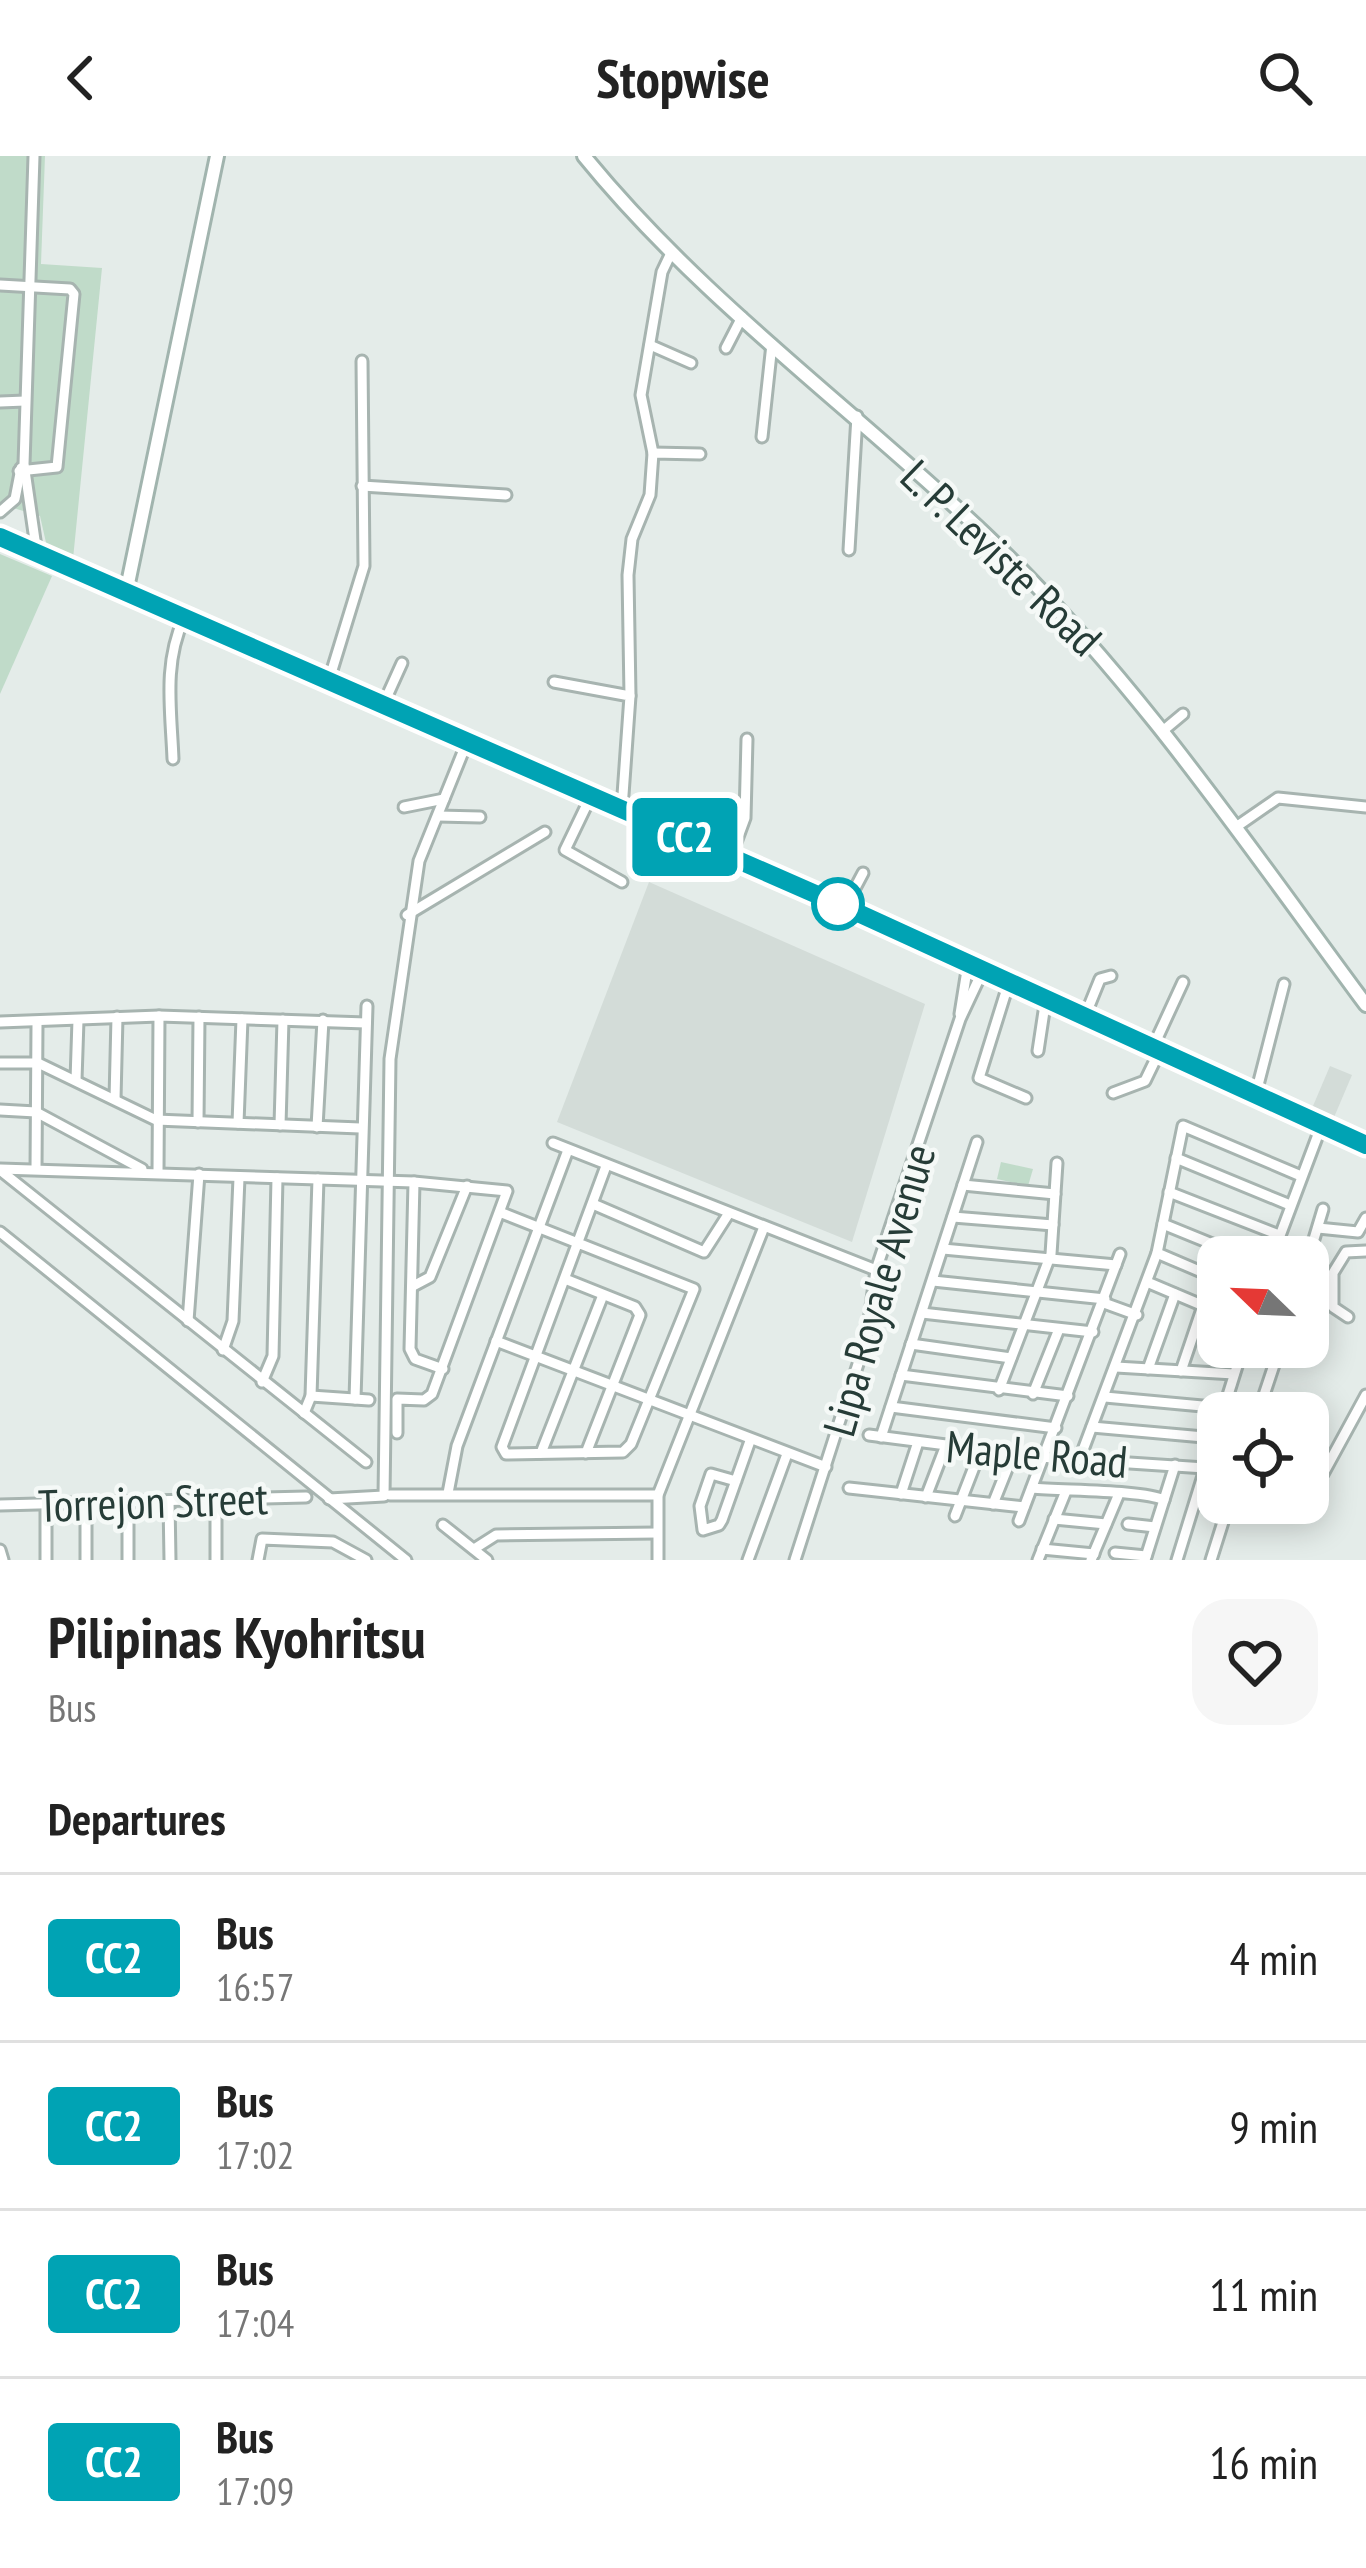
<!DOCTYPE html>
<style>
body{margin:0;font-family:"PT Sans Narrow",sans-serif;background:#f6f6f6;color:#222;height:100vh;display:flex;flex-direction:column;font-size:45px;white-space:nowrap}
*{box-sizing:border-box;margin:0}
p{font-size:39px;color:#767676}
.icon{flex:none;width:66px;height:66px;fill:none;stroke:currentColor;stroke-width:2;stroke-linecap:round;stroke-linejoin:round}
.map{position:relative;height:1404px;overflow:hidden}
.panel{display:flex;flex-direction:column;background:#fff;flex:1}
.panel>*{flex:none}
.badge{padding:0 24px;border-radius:9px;font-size:42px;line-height:78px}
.needle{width:78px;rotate:293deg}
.controls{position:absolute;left:1197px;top:1080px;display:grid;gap:24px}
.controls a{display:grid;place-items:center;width:132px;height:132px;border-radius:24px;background:#fff;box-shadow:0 6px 30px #0003;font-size:60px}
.map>.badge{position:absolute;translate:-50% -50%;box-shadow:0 0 0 6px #fff}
h2{padding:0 48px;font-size:45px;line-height:108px}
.round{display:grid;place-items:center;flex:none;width:126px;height:126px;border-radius:36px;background:#f6f6f6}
.overview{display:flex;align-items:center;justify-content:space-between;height:204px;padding:0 48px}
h1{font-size:57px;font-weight:700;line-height:90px}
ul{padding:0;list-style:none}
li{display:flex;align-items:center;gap:36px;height:168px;padding:0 48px;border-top:3px solid #e0e0e0}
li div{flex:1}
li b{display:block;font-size:45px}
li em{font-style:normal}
li .badge{min-width:132px;font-weight:700;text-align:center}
header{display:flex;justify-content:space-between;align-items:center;height:156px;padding:0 48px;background:#fff;font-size:54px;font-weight:700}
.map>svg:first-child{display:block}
.built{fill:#d3dcd8}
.green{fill:#c0dbc9}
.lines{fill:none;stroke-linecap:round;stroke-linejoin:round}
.street-casing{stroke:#a7b4b0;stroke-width:15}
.secondary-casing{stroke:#a1b4ae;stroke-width:18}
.highway-casing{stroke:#c2c8c7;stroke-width:22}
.street{stroke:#fff;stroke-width:9}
.secondary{stroke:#fff;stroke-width:12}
.highway{stroke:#35655e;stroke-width:16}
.line-casing{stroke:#fff;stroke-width:27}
.line{stroke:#00a3b4;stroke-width:18}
.stop-dot{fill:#fff;stroke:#00a3b4;stroke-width:6}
.labels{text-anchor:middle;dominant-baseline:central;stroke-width:9;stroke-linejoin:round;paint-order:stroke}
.street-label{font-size:45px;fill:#263c37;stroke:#f5f9f7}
</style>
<header><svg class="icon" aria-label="back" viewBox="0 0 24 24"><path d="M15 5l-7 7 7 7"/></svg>Stopwise<svg class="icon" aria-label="search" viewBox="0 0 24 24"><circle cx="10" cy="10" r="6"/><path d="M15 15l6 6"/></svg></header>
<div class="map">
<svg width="1366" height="1404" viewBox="0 0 1366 1404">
<rect width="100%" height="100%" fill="#e4ece9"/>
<g class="built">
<path d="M649 726 925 848 852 1086 557 966Z"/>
<path d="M1330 910 1352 919 1332 966 1310 957Z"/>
</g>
<g class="green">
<path d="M0 0H45L41 108 102 112 73 403 47 391 40 360 0 348Z"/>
<path d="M0 398 52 420 0 538Z"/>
<path d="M1001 1006 1033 1013 1028 1030 997 1023Z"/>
</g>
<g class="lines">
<defs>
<g id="street">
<path d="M34 0 24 308 37 398"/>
<path d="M0 129 70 133 74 138 57 311 19 315"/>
<path d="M650 189 691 207"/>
<path d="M726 192 742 161"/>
<path d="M0 246 25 245"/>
<path d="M762 281 772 188"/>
<path d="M653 297 641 239 662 116 671 97"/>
<path d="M362 330 506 339"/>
<path d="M0 356 15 343 21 312"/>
<path d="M849 394 857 260"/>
<path d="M329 524 364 410 362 205"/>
<path d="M554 526 630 540 622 653"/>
<path d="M630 540 628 419 632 383 650 339 653 297 700 298"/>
<path d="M383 549 402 507"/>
<path d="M1165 573 1183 558"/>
<path d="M173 603C171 553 163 508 184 462"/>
<path d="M591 640 565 694 622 726"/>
<path d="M404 651 444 643"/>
<path d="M438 660 480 661"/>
<path d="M1236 671 1278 642 1366 651"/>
<path d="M731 700 745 662 747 583"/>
<path d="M845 751 863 717"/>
<path d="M407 759 545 676"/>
<path d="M1009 826 979 922 1026 942"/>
<path d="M960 858 968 808"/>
<path d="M1085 860 1100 823 1111 820"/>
<path d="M0 866 159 860 366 867"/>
<path d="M1153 891 1183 826"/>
<path d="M1038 895 1046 842"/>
<path d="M0 907H38L156 964 360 972"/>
<path d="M76 924 78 864"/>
<path d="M1113 937 1145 925 1160 894"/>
<path d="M1256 937 1284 828"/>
<path d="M115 943 117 861"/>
<path d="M0 954 36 956 142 1013"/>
<path d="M198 966 199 861"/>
<path d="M238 967 242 863"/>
<path d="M280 969 283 864"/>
<path d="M317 971 323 864"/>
<path d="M553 987 876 1114"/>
<path d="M1176 1002 1290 1049"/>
<path d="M0 1013 414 1026 507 1035 432 1238 424 1244 397 1243V1277"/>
<path d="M36 1013 37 868"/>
<path d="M0 1014 366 1306"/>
<path d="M158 1016 159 860"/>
<path d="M414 1026 410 1193 415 1203 443 1213"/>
<path d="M963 1029 1055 1038"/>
<path d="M1169 1036 1279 1079"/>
<path d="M593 1048 704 1096 729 1057"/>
<path d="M502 1057 694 1133 631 1288 623 1296 506 1298 502 1291 606 1010"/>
<path d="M953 1061 1053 1069"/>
<path d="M1163 1068 1244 1101"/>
<path d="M1318 1072 1358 1076 1366 1062"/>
<path d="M0 1076 406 1404"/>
<path d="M943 1093 1116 1109"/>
<path d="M1157 1097 1218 1123"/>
<path d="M1272 1101 1322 968"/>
<path d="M1308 1103 1323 1053"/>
<path d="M565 1123 635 1151 640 1159 586 1297"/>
<path d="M933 1125 1105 1143"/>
<path d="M1147 1126 1218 1156"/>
<path d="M413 1130 430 1121 467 1030"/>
<path d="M1104 1147 1137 1159"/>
<path d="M922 1157 1093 1176"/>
<path d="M1348 1161 1333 1151V1117L1346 1096 1366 1095"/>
<path d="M188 1165 199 1018"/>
<path d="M496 1185 826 1311"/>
<path d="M911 1188 1011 1202"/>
<path d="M223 1194 233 1165 239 1022"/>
<path d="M1116 1211 1234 1218"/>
<path d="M1148 1213 1175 1138"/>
<path d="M1181 1215 1203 1150"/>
<path d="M901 1219 1068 1240"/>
<path d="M262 1226 273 1200 277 1022"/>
<path d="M999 1234 1051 1098 1057 1007"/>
<path d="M1033 1238 1059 1173"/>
<path d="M311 1240 369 1244"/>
<path d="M1105 1241 1224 1252"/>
<path d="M355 1243 367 850"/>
<path d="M891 1251 1056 1272"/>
<path d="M1223 1255 1243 1191"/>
<path d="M304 1257 311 1240 318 1023"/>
<path d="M1258 1257 1280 1191"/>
<path d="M1092 1271 1215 1282"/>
<path d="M869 1279 1039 1301 1205 1312"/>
<path d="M881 1281 977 986"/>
<path d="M541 1297 603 1139"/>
<path d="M1080 1302 1157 1097 1183 970 1301 1020"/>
<path d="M1323 1318 1366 1239"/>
<path d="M736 1325 711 1318 700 1350 703 1374 719 1369 722 1364 750 1285"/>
<path d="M849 1332 1024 1351"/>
<path d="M1032 1332C1063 1335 1144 1334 1164 1344"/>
<path d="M448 1337 457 1290 568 994"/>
<path d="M901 1338 918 1286"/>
<path d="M390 1339H658"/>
<path d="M926 1341 946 1289"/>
<path d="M329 1343 384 1340 390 903 419 705 467 586"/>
<path d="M169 1345 170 1404"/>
<path d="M216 1345V1404"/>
<path d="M86 1347V1404"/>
<path d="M993 1348 1013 1298"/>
<path d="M0 1349 306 1341"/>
<path d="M955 1360 981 1293"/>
<path d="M1054 1363 1106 1368"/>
<path d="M1019 1365 1120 1098"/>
<path d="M1128 1368 1155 1371"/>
<path d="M443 1369 487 1404"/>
<path d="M474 1393 496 1379 657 1377"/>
<path d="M1042 1393 1094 1398"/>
<path d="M0 1394 3 1404"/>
<path d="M1115 1397 1146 1400"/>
<path d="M46 1404V1348"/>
<path d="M128 1404V1346"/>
<path d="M258 1404 262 1383 333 1386 366 1404"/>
<path d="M658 1404V1339L764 1071"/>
<path d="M748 1404 787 1298"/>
<path d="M795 1404 867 1180 876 1114 960 863 983 814"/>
<path d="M1038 1404 1066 1335"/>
<path d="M1091 1404 1118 1340"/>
<path d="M1145 1404 1175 1309"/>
<path d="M1177 1404 1218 1271"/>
<path d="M1211 1404 1229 1347"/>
</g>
<g id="secondary">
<path d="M584 0C701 144 855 254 989 382 1135 522 1246 687 1366 849"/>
<path d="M126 437 217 0"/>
</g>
<path id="highway" d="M0 382 786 724 1366 989"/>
</defs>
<use href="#street" class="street-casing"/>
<use href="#secondary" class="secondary-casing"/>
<use href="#highway" class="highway-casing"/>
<use href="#street" class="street"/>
<use href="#secondary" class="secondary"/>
<use href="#highway" class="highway"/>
</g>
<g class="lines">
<defs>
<path id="line" d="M0 381 845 751 1366 989"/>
</defs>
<use href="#line" class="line-casing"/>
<use href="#line" class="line"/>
</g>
<circle class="stop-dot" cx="838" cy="748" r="24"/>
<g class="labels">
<g class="street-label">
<text transform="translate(1002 401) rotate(44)">L. P. Leviste Road</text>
<text transform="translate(878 1134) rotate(-74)">Lipa Royale Avenue</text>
<text transform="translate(1037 1297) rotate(5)">Maple Road</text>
<text transform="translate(153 1345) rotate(-2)">Torrejon Street</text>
</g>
</g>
</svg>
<div class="controls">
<a><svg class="needle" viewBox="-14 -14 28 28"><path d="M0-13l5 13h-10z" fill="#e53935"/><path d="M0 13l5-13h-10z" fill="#767676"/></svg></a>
<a><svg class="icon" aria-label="locate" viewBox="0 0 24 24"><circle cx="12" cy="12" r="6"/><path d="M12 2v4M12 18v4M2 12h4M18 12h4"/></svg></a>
</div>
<b class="badge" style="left:685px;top:681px;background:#00a3b4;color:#fff">CC2</b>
</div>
<section class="panel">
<div class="overview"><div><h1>Pilipinas Kyohritsu</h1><p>Bus</p></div><a class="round"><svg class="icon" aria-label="heart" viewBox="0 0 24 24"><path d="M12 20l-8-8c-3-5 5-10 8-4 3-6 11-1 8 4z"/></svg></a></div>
<h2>Departures</h2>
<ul>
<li><span class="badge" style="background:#00a3b4;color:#fff">CC2</span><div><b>Bus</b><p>16:57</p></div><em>4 min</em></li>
<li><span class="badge" style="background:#00a3b4;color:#fff">CC2</span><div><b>Bus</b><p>17:02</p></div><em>9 min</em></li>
<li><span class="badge" style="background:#00a3b4;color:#fff">CC2</span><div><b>Bus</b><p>17:04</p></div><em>11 min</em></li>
<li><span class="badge" style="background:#00a3b4;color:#fff">CC2</span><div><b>Bus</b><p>17:09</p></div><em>16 min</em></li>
</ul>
</section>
